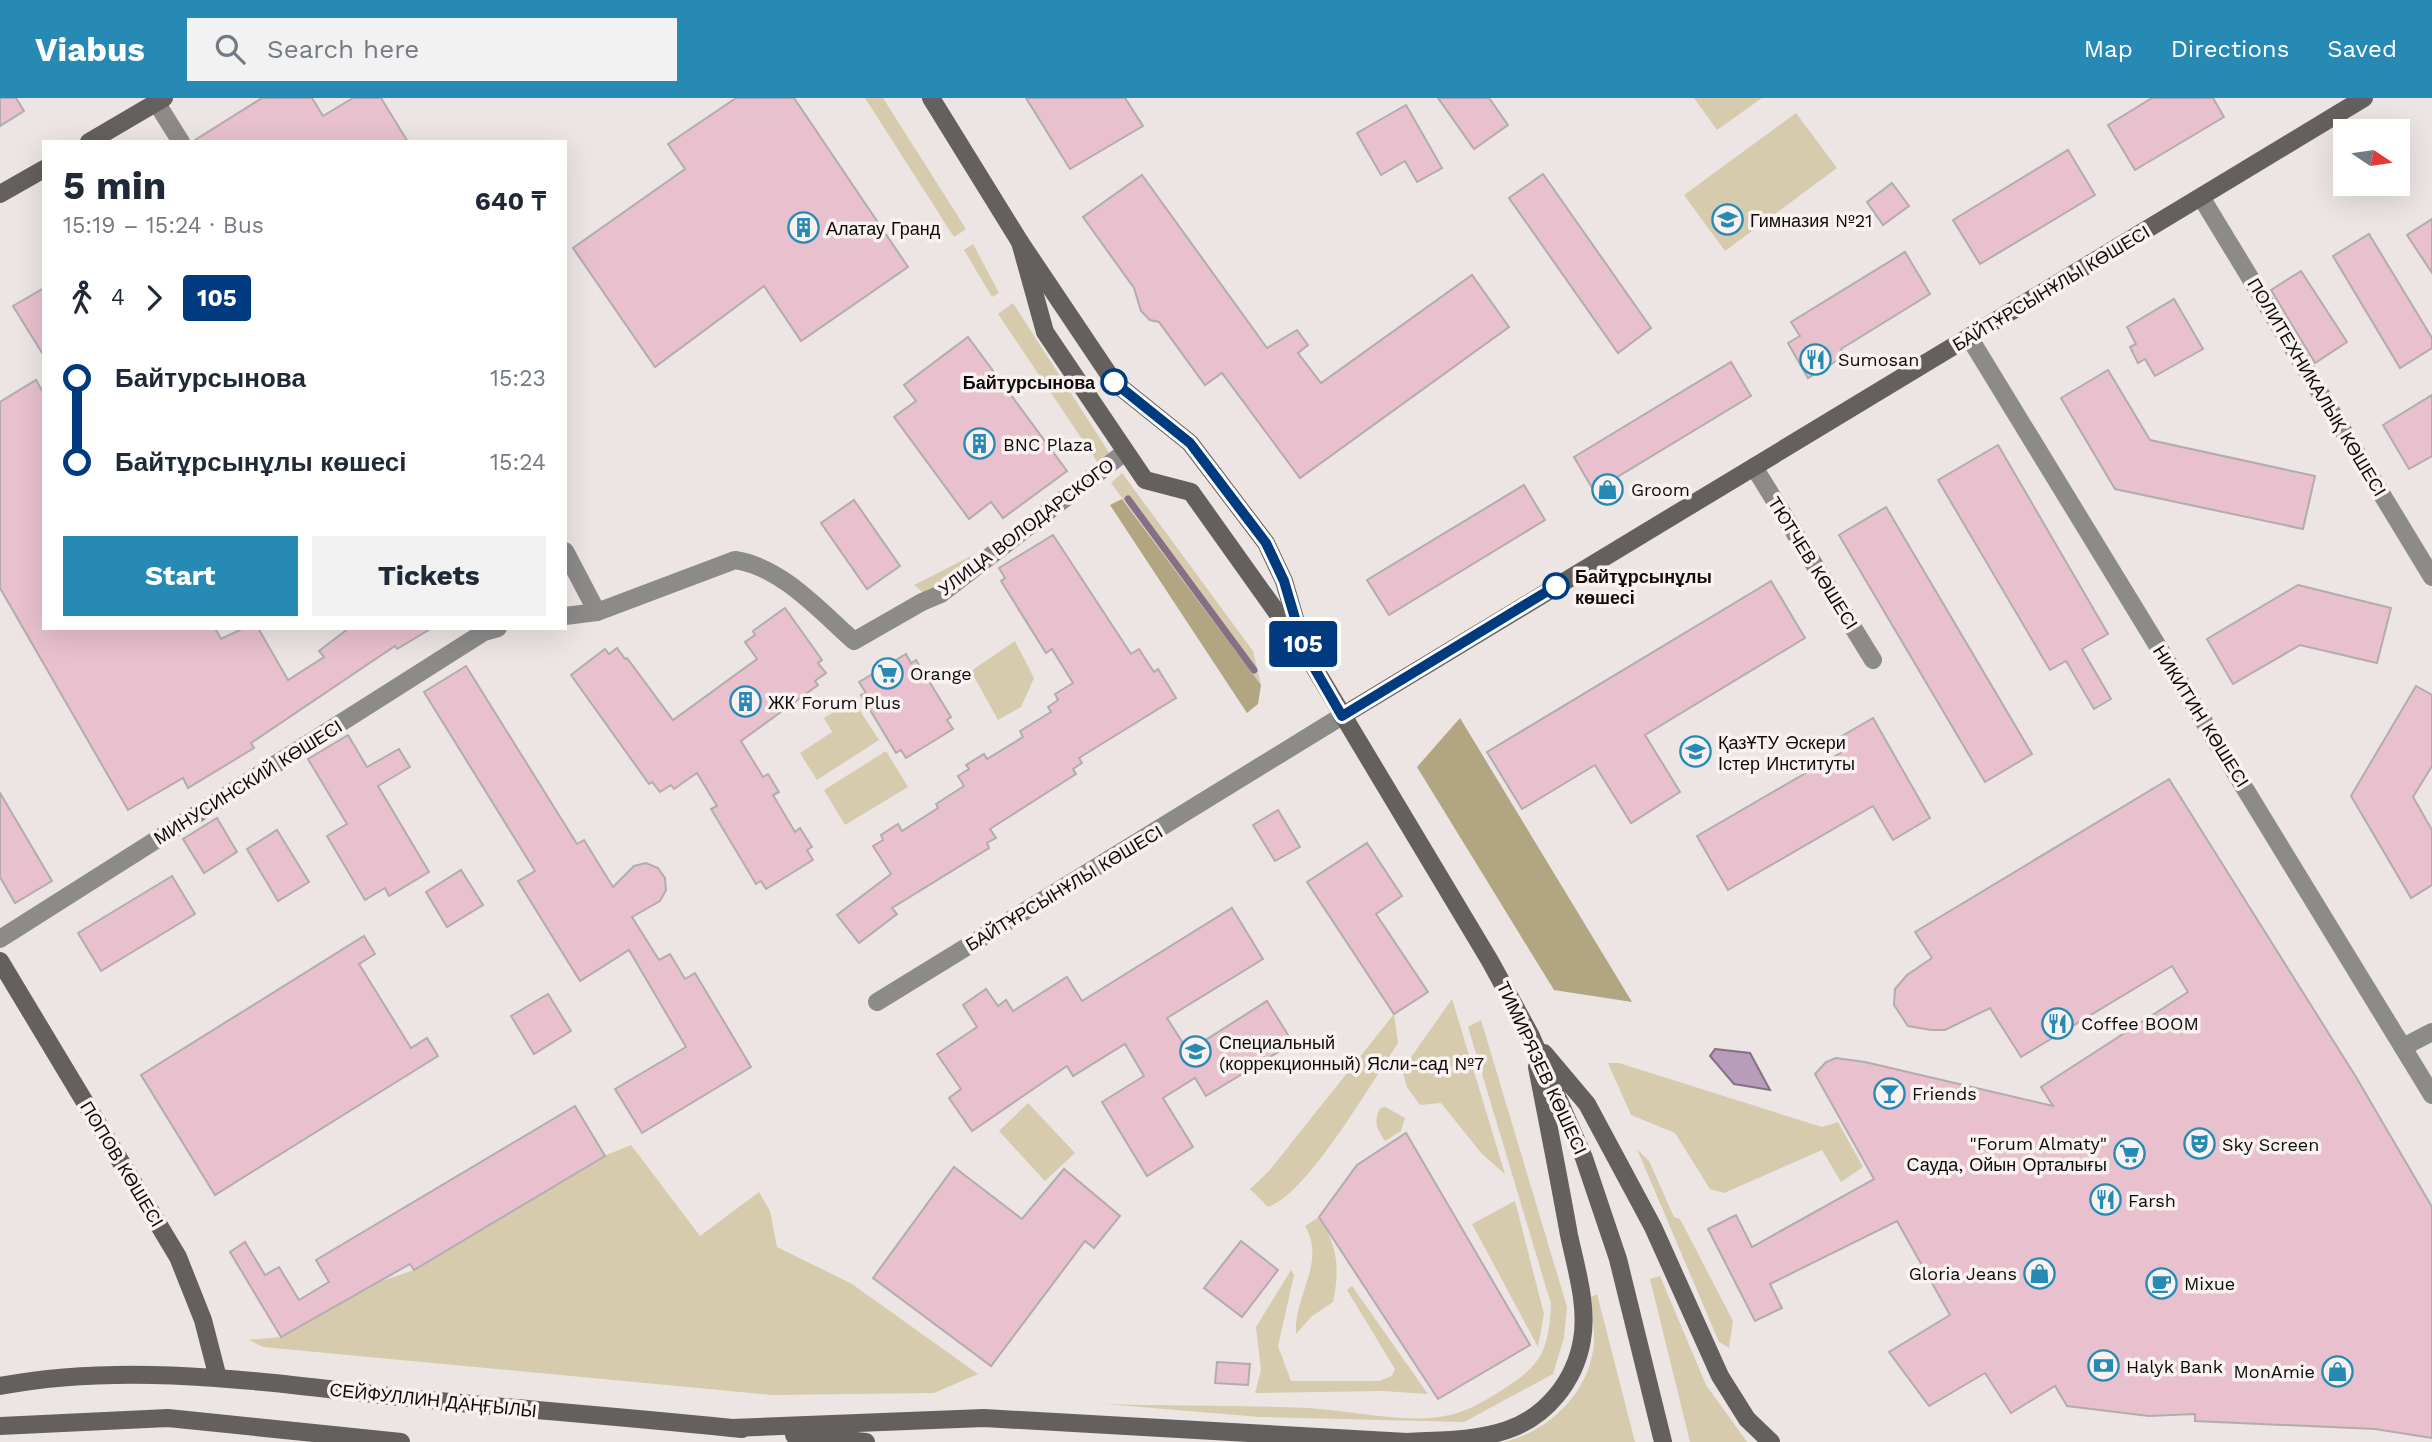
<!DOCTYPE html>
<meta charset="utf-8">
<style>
body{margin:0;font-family:"Work Sans",sans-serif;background:#f2f2f3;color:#1f2937;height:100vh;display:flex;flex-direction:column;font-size:26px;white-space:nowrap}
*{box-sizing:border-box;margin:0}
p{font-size:23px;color:#747a83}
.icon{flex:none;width:38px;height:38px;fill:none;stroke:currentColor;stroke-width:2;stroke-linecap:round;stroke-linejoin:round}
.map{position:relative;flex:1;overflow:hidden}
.panel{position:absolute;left:42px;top:42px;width:525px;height:490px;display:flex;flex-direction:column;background:#fff;border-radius:0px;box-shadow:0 7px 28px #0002}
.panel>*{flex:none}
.badge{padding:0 14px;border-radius:5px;font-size:24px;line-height:46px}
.needle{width:46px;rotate:103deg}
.tools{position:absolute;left:2333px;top:21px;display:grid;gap:14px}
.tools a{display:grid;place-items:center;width:77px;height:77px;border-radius:0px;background:#fff;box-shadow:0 7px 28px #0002;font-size:35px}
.map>.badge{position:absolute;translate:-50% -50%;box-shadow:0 0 0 4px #fff}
.legs{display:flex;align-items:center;gap:10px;height:77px;padding:0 21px;font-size:23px}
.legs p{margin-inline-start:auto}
.head{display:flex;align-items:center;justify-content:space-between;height:119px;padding:0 21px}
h1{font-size:38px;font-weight:700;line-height:52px}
.cta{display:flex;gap:14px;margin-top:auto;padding:14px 21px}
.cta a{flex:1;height:80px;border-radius:0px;background:#268ab4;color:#fff;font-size:28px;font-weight:700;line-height:80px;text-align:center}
.cta a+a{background:#f2f2f3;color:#1f2937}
ul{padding:0 21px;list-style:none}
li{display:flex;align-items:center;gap:24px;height:84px;font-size:26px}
li i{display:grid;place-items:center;width:10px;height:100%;margin:0 9px;background:currentColor}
li i::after{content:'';width:18px;height:18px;margin:-9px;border:5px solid;border-radius:50%;background:#fff}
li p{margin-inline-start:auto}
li:first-child i{background:linear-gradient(#0000 50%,currentColor 0)}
li:last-child i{background:linear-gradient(currentColor 50%,#0000 0)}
header{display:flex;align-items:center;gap:42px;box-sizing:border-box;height:98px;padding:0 35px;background:#268ab4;color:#fff}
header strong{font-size:33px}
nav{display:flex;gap:38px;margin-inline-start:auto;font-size:24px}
.search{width:490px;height:63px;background:#f2f2f3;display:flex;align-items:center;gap:18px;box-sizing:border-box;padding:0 24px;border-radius:0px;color:#747a83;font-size:26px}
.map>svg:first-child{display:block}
.green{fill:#d6cbad}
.forest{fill:#b2a582}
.water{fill:#b89cb9;stroke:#857085;stroke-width:2}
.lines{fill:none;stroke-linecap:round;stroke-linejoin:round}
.stream{stroke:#857085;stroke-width:7}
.building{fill:#e9c0ce;stroke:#b2acae;stroke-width:2}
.street{stroke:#8d8b89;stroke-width:18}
.secondary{stroke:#63605e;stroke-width:18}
.line-1-casing{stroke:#fff;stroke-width:16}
.line-1{stroke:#003b80;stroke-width:10}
.stop-1-dot{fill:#fff;stroke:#003b80;stroke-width:3.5}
.labels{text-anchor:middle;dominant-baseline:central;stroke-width:7;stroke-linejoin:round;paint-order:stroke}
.poi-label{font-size:18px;fill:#0d0b0b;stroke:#f9f2f1;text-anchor:start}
.street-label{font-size:18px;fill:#0d0b0b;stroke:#f9f2f1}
.stop-label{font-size:18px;font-weight:bold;fill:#0d0b0b;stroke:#f9f2f1;text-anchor:end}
</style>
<header>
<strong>Viabus</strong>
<div class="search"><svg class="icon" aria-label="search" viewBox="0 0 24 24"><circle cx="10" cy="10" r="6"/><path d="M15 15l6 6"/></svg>Search here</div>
<nav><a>Map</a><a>Directions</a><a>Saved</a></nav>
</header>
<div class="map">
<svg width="2432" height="1344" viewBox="0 0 2432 1344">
<rect width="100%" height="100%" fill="#ece5e4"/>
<g class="green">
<path d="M865 0H883L966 131 954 139Z"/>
<path d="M1694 0H1762L1717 32Z"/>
<path d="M1796 15 1837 70 1725 153 1684 97Z"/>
<path d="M973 146 999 195 992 199 964 152Z"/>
<path d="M1013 205 1110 356 1098 365 998 216Z"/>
<path d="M1122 375 1253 553 1261 587 1111 385Z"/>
<path d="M975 456V465L927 498 914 487Z"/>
<path d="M1015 543 1034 580 1021 609 998 622 971 573Z"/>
<path d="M853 602 879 642 817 682 800 655 832 634 824 620Z"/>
<path d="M886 653 908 689 845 727 824 692Z"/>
<path d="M1452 901 1505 1076 1482 1056 1441 1005 1420 1007 1407 989 1402 972Z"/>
<path d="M1394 916 1398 945C1373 982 1307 1097 1268 1109L1250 1091 1269 1073Z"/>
<path d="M1481 922 1567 1209 1564 1240 1553 1276 1464 1324 1260 1319 1105 1306C1172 1308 1239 1307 1307 1310 1350 1312 1408 1327 1450 1317 1468 1313 1487 1302 1502 1292 1541 1268 1549 1252 1551 1206L1468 929Z"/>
<path d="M1608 965H1619L1822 1029 1838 1024 1863 1069 1841 1084 1822 1052 1724 1095 1710 1091 1675 1035 1631 1017Z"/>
<path d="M1028 1005 1075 1055 1045 1083 999 1033Z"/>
<path d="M1385 1009 1405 1020 1401 1033 1385 1043C1377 1031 1373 1024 1380 1010Z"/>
<path d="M631 1047 700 1138 759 1094 770 1113 777 1149 852 1186 978 1276 934 1295 773 1297 263 1249 249 1242 281 1239 382 1183 414 1172 604 1058Z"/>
<path d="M1637 1051 1649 1063 1674 1119 1680 1121 1733 1223 1729 1250 1719 1244Z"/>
<path d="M1515 1103 1544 1216 1538 1249 1472 1126Z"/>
<path d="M1319 1119C1338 1149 1340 1170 1333 1204L1311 1219 1296 1236C1293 1199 1327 1164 1305 1128Z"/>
<path d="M1291 1172 1294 1177 1278 1248 1291 1283H1379L1392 1278 1395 1271 1347 1192 1352 1188 1428 1296 1383 1293 1255 1295 1261 1272 1256 1229Z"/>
<path d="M1660 1178 1706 1287 1747 1344H1690L1650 1181Z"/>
<path d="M1597 1196 1635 1344H1504C1550 1333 1591 1293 1594 1244 1595 1230 1591 1214 1589 1200Z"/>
</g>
<g class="forest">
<path d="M1122 401 1261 587 1258 606 1247 615 1110 407Z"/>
<path d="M1460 620 1632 904 1554 892 1417 669Z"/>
</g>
<path class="water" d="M1715 951 1750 955 1770 992 1734 986 1710 958Z"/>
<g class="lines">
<path class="stream" d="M1128 401 1254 572"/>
</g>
<g class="building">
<path d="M0 0H16L24 13 0 28Z"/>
<path d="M262 0H312L323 18 353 0H381L408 44H192Z"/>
<path d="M736 0H794L908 169 801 243 764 188 655 269 573 150 685 71 668 46Z"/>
<path d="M1026 0H1125L1143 28 1070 71Z"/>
<path d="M1438 0H1489L1508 27 1474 51Z"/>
<path d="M2152 0H2213L2224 19 2135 72 2108 27Z"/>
<path d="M1406 7 1442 70 1417 84 1405 63 1381 77 1357 35Z"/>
<path d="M2068 52 2095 97 1980 166 1953 122Z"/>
<path d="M1543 76 1651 230 1618 255 1509 100Z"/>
<path d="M1142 77 1267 250 1297 232 1308 247 1298 255 1321 285 1472 177 1509 229 1300 380 1222 275 1205 287 1159 224 1150 222 1141 213 1134 190 1083 119Z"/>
<path d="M1892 85 1909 108 1883 127 1867 104Z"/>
<path d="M2432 121V175L2407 137Z"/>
<path d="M2369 136 2432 240V250L2400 270 2333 158Z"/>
<path d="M1905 154 1930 196 1841 251 1845 258 1808 280 1788 245 1800 238 1791 224Z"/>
<path d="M2301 173 2347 244 2315 265 2271 192Z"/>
<path d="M44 190V258L13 208Z"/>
<path d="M2174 201 2203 251 2155 278 2145 261 2138 265 2130 249 2136 246 2127 229Z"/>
<path d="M968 239 1067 373 1003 420 991 404 969 421 894 319 916 303 904 287Z"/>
<path d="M1731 264 1751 298 1594 393 1574 359Z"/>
<path d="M2108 272 2150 342 2315 378 2303 431 2115 391 2061 300Z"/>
<path d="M36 282 44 296V530H215L221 541 244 530H258L288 582 324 559 319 553 349 530H432L397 551 395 548 251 645 254 650 188 690 183 680 128 712 0 490V304Z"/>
<path d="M2432 297V358L2409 371 2383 327Z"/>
<path d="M1998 347 2108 536 2082 551 2111 601 2094 611 2066 563 2050 572 1938 382Z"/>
<path d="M1524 387 1545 422 1389 517 1367 482Z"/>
<path d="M854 402 900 468 867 491 821 425Z"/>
<path d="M1886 409 2032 656 1985 684 1839 437Z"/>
<path d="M1053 437 1131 556 1139 551 1154 574 1158 571 1176 600 1079 660 1082 665 1073 671 1076 676 990 731 996 740 987 745 989 750 892 810 897 816 859 845 837 817 891 776 873 748 883 742 881 737 898 726 902 733 938 710 936 706 964 688 958 678 969 671 966 667 984 656 987 661 1023 639 1020 633 1051 614 1048 609 1058 602 1055 596 1073 585 1052 551 1046 555 1001 483 1005 480 999 470Z"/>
<path d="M1771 483 1805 540 1645 637 1680 694 1631 725 1595 667 1522 711 1487 654Z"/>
<path d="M2298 487 2391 510 2377 565 2300 547 2233 586 2207 541Z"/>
<path d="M785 510 822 562 818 565 826 575 815 583 818 587 741 643 763 679 768 676 779 694 773 697 795 734 800 730 812 749 807 752 813 762 766 791 761 783 756 786 711 711 717 708 697 675 674 691 671 687 660 694 652 684 649 686 571 577 605 551 609 556 617 550 625 561 627 560 673 622 757 561 745 544 755 537 753 533Z"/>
<path d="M906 556 911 565 916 562 951 619 947 622 953 631 906 660 901 652 896 655 861 597 866 595 859 584Z"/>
<path d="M466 568 577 746 584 742 613 789 634 768 646 765 658 770 665 780 666 792 660 803 632 819 659 862 670 856 685 881 695 875 751 969 642 1035 615 991 686 949 629 852 580 883 518 783 535 773 424 594Z"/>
<path d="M2416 588 2432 597V668L2413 699 2432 732V787L2411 800 2351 698Z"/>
<path d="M1873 620 1930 720 1893 742 1873 708 1728 792 1697 738 1842 654 1835 642Z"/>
<path d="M348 637 367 669 399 651 410 669 378 688 429 774 389 798 385 790 365 802 327 738 347 726 308 661Z"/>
<path d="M2169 681 2356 979 2432 1109V1340L2375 1331 2195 1323V1316L2149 1318 2067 1308 2055 1288 2011 1315 1985 1275 1929 1308 1889 1254 1950 1217 1897 1123 1770 1186 1782 1210 1755 1223 1708 1131 1736 1117 1752 1149 1874 1081 1815 976 1826 964 1836 960 1865 964 2053 1008 2041 989 2188 894 2172 868 2021 959 1990 910 1945 932H1931L1908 928 1894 907 1895 891 1907 877 1932 860 1915 834Z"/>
<path d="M0 695 52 783 15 805 0 779Z"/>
<path d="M1278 712 1300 749 1275 763 1253 727Z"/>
<path d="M217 720 237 754 204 775 183 741Z"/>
<path d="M277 732 309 784 278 803 247 751Z"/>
<path d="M1367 745 1402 798 1376 816 1428 894 1394 916 1307 784Z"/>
<path d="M461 772 483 807 447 829 426 794Z"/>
<path d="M172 778 195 816 101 873 78 835Z"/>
<path d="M1232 810 1263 861 1167 920 1188 953 1267 903 1293 945 1206 998 1195 980 1163 1000 1193 1049 1147 1078 1102 1004 1144 978 1125 946 1073 978 1067 968 972 1033 949 1000 961 991 937 956 977 929 963 907 986 891 998 908 1006 902 1013 913 1067 879 1082 903Z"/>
<path d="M364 838 375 856 359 866 411 950 427 940 438 958 215 1097 141 977Z"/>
<path d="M548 896 571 933 534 956 511 918Z"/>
<path d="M575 1008 605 1058 414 1172 410 1166 281 1239 230 1154 245 1144 265 1177 279 1169 299 1202 329 1184 316 1162Z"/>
<path d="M1406 1035 1530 1247 1438 1301 1319 1119 1357 1067Z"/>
<path d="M954 1069 1022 1121 1064 1071 1120 1118 1094 1150 1085 1143 991 1268 873 1180Z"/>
<path d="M1241 1143 1278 1172 1242 1219 1204 1190Z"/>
<path d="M1217 1264 1250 1266 1248 1287 1215 1285Z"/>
</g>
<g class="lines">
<g class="street">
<path d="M156 4 181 44"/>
<path d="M2201 99 2432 479"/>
<path d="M1969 239 2432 997"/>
<path d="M1754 369 1873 562"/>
<path d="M565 453 597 514"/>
<path d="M565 518 597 514 735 462C782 469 820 513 854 543L922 504 941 496 1125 354"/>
<path d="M0 841 484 534 498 530"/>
<path d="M877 904 1342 618"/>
<path d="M2403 949 2432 934"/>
</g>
<g class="secondary">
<path d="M931 0 1020 144 1114 284 1190 345 1266 445 1284 483 1301 541"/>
<path d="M89 44 164 0"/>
<path d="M0 96 44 71"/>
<path d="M1020 144 1045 234 1145 382 1191 394 1305 554 1490 863 1531 938 1584 1060 1618 1161 1663 1344"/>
<path d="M1342 618 2364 0"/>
<path d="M0 863 178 1159 203 1222 218 1280"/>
<path d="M1544 955 1587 1006 1653 1129 1720 1278 1747 1321 1771 1344"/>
<path d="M0 1288C132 1263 268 1285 400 1299 514 1311 628 1319 742 1331"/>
<path d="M0 1328 168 1320 401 1344"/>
<path d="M732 1330 984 1320 1407 1344C1440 1342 1475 1343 1507 1332 1546 1319 1575 1283 1582 1242 1588 1208 1576 1170 1569 1137 1559 1081 1548 1025 1537 969"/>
<path d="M794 1337 866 1344"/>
</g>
</g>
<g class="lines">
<defs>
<path id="line-1" d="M1114 284 1190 345 1266 445 1284 483 1305 554 1342 618 1556 488"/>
</defs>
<use href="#line-1" class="line-1-casing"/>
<use href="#line-1" class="line-1"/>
</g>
<defs>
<symbol id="school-ring" viewBox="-11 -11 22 22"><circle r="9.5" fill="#f9f2f1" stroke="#268ab4" stroke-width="1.5"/><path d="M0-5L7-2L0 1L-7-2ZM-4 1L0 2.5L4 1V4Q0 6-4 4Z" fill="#268ab4"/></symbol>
<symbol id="building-ring" viewBox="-11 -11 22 22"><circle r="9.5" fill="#f9f2f1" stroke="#268ab4" stroke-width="1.5"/><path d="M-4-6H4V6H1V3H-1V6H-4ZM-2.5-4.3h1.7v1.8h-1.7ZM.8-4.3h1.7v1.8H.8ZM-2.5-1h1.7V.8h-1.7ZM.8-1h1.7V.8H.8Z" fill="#268ab4"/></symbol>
<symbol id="restaurant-ring" viewBox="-11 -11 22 22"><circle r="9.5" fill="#f9f2f1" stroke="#268ab4" stroke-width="1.5"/><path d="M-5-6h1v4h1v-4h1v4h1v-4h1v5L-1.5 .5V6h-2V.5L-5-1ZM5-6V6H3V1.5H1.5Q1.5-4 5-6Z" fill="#268ab4"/></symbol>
<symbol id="shop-ring" viewBox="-11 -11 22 22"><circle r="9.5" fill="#f9f2f1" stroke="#268ab4" stroke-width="1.5"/><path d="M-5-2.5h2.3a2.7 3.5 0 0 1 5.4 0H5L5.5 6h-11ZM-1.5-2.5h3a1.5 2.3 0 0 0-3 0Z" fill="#268ab4"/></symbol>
<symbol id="supermarket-ring" viewBox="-11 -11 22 22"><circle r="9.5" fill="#f9f2f1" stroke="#268ab4" stroke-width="1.5"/><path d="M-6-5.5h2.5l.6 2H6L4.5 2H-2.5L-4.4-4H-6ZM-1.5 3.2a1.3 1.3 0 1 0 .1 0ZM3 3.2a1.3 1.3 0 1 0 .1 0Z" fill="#268ab4"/></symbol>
<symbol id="university-ring" viewBox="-11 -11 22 22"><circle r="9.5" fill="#f9f2f1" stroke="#268ab4" stroke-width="1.5"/><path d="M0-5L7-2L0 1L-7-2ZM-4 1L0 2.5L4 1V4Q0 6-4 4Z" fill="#268ab4"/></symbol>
<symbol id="bar-ring" viewBox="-11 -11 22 22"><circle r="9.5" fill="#f9f2f1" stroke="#268ab4" stroke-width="1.5"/><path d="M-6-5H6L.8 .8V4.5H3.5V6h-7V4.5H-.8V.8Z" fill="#268ab4"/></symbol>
<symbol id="theatre-ring" viewBox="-11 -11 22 22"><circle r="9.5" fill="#f9f2f1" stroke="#268ab4" stroke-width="1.5"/><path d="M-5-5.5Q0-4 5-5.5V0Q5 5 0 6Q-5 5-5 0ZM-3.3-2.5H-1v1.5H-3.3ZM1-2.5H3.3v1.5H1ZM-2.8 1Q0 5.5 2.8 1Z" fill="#268ab4"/></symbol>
<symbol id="cafe-ring" viewBox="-11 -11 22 22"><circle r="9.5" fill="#f9f2f1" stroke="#268ab4" stroke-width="1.5"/><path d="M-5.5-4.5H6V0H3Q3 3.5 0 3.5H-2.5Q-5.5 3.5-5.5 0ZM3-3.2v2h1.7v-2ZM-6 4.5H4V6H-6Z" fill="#268ab4"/></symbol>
<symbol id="bank-ring" viewBox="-11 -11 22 22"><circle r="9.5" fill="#f9f2f1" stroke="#268ab4" stroke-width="1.5"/><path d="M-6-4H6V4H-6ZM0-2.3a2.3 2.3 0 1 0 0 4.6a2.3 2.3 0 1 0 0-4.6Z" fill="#268ab4"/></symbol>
</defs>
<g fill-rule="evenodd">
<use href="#school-ring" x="1710" y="104" width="35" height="35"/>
<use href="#building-ring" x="786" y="112" width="35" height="35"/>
<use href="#restaurant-ring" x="1798" y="244" width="35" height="35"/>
<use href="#building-ring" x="962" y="328" width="35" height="35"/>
<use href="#shop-ring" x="1590" y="374" width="35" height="35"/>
<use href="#supermarket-ring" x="870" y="558" width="35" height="35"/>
<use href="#building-ring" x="728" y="586" width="35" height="35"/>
<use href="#university-ring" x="1678" y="636" width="35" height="35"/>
<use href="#restaurant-ring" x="2040" y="908" width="35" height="35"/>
<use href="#school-ring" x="1178" y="936" width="35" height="35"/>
<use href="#bar-ring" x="1872" y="978" width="35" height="35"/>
<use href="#theatre-ring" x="2182" y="1028" width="35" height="35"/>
<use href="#supermarket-ring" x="2112" y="1038" width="35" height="35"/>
<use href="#restaurant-ring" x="2088" y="1084" width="35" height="35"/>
<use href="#shop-ring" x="2022" y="1158" width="35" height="35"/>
<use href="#cafe-ring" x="2144" y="1168" width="35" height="35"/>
<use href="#bank-ring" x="2086" y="1250" width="35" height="35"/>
<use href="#shop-ring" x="2320" y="1256" width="35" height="35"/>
</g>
<g class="stop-1-dot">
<circle cx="1114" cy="284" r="12"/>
<circle cx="1556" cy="488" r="12"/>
</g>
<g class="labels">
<g class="poi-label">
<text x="1750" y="122">Гимназия №21</text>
<text x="826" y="130">Алатау Гранд</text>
<text x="1838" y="261">Sumosan</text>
<text x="1003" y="346">BNC Plaza</text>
<text x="1631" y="391">Groom</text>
<text x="910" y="575">Orange</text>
<text x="768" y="604">ЖК Forum Plus</text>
<text x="1718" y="644">ҚазҰТУ Әскери<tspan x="1718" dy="21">Істер Институты</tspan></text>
<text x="2081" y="925">Coffee BOOM</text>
<text x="1219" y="944">Специальный<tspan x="1219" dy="21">(коррекционный) Ясли-сад №7</tspan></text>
<text x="1912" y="995">Friends</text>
<text x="2107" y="1045" text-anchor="end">"Forum Almaty"<tspan x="2107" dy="21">Сауда, Ойын Орталығы</tspan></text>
<text x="2222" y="1046">Sky Screen</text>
<text x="2128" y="1102">Farsh</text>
<text x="2017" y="1175" text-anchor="end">Gloria Jeans</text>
<text x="2184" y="1185">Mixue</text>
<text x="2126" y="1268">Halyk Bank</text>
<text x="2315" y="1273" text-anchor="end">MonAmie</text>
</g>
<g class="street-label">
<text transform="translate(2051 190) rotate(-31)">БАЙТҰРСЫНҰЛЫ КӨШЕСІ</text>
<text transform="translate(2317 289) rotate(59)">ПОЛИТЕХНИКАЛЫҚ КӨШЕСІ</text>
<text transform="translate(1026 429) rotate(-37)">УЛИЦА ВОЛОДАРСКОГО</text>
<text transform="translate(1813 465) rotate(58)">ТЮТЧЕВ КӨШЕСІ</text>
<text transform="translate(2201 618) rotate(58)">НИКИТИН КӨШЕСІ</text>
<text transform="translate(248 684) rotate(-32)">МИНУСИНСКИЙ КӨШЕСІ</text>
<text transform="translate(1064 790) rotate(-31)">БАЙТҰРСЫНҰЛЫ КӨШЕСІ</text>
<text transform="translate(1542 970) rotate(65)">ТИМИРЯЗЕВ КӨШЕСІ</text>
<text transform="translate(122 1066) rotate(59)">ПОПОВ КӨШЕСІ</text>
<text transform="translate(433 1302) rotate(6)">СЕЙФУЛЛИН ДАҢҒЫЛЫ</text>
</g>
<g class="stop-label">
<text x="1095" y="284">Байтурсынова</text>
<text x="1575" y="478" text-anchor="start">Байтұрсынұлы<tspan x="1575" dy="21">көшесі</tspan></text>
</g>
</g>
</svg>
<div class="tools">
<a><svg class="needle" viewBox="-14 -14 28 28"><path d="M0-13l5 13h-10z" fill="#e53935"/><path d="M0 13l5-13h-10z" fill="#747a83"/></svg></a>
</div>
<b class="badge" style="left:1303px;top:546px;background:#003b80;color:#fff">105</b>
<section class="panel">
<div class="head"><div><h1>5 min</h1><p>15:19 – 15:24 · Bus</p></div><b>640 ₸</b></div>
<div class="legs"><svg class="icon" aria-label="walk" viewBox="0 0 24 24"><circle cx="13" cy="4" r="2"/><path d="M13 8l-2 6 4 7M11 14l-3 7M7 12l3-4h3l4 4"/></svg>4<svg class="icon" aria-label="forward" viewBox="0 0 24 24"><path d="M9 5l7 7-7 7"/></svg><b class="badge" style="background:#003b80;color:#fff">105</b></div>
<ul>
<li><i style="color:#003b80"></i><b>Байтурсынова</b><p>15:23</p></li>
<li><i style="color:#003b80"></i><b>Байтұрсынұлы көшесі</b><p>15:24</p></li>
</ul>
<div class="cta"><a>Start</a><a>Tickets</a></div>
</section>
</div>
